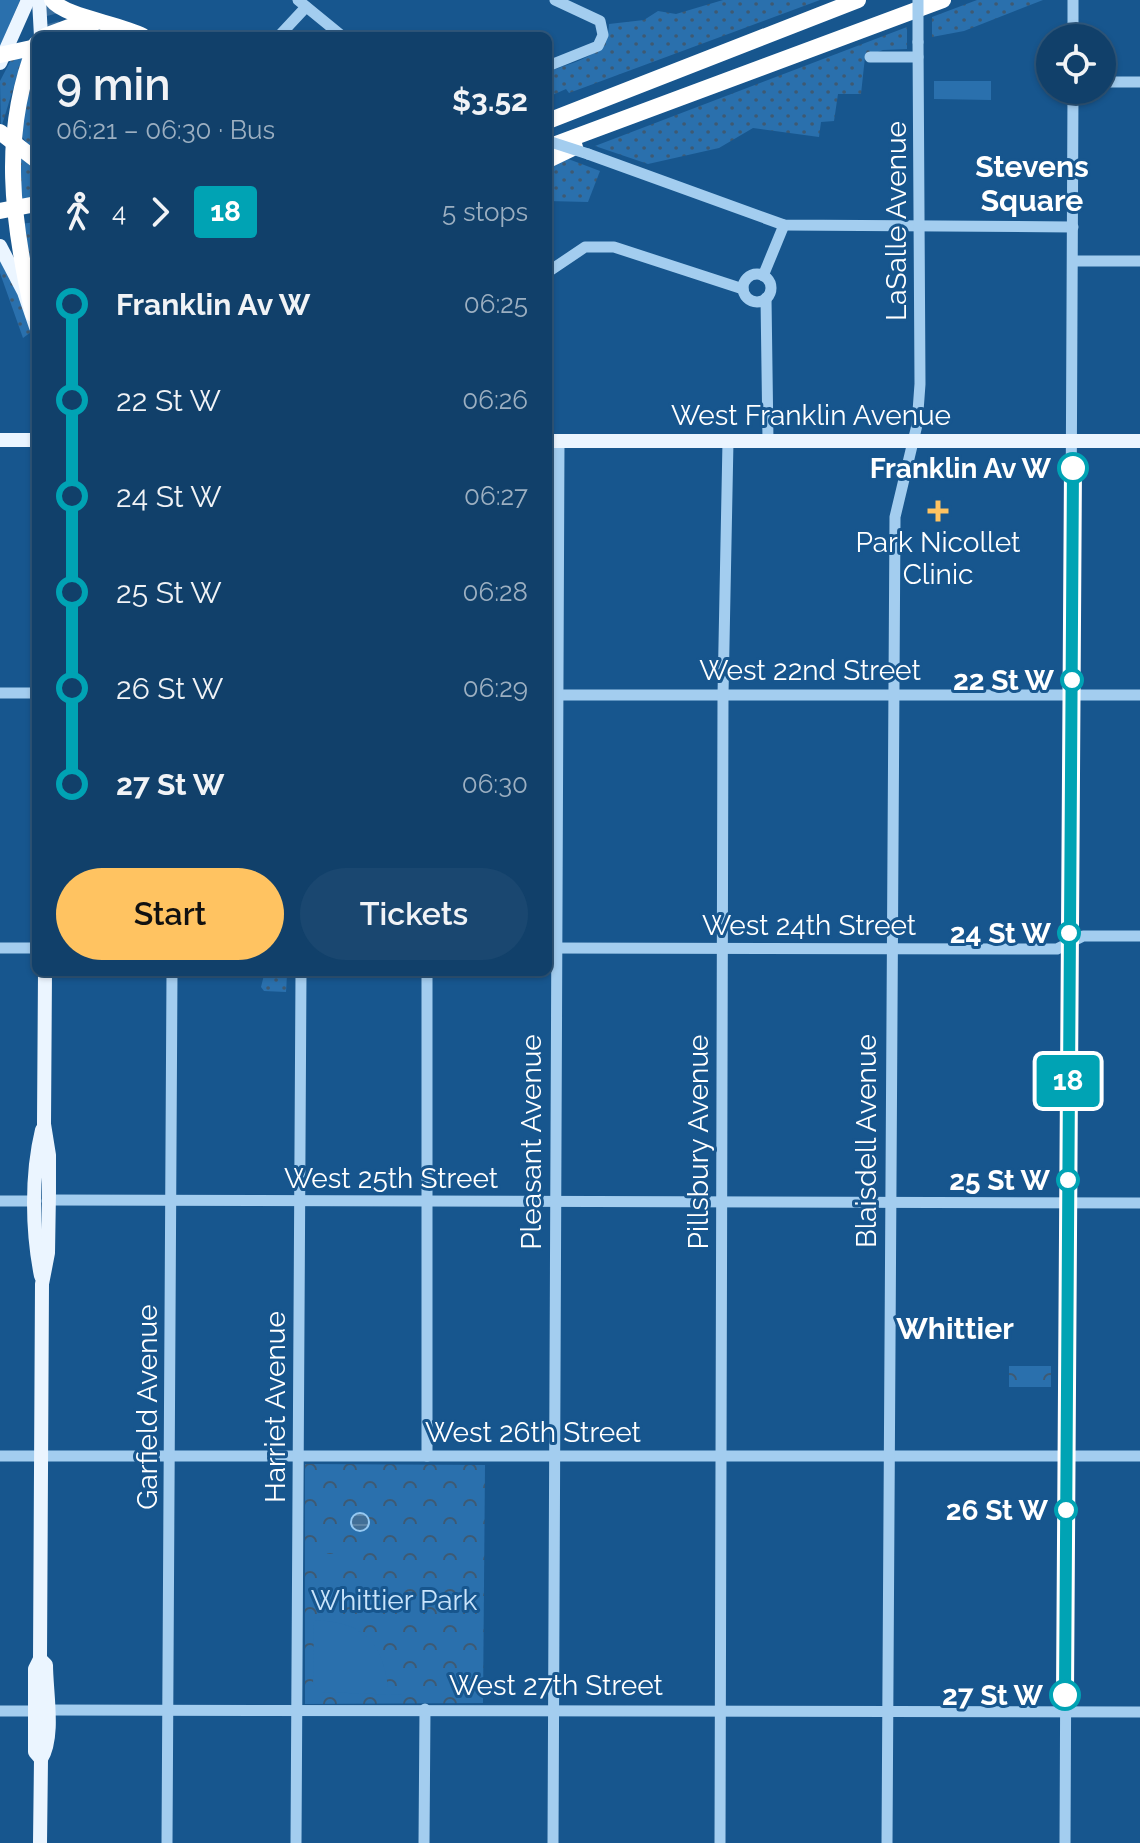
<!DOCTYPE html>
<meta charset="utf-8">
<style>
body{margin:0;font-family:Raleway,sans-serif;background:#1a4770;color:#f1f3f6;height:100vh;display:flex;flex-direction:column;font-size:30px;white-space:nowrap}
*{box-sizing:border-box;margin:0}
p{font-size:26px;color:#9cafc1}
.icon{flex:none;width:44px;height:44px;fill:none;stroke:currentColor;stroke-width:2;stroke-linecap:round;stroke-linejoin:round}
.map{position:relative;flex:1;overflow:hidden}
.drawer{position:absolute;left:32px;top:32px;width:520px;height:944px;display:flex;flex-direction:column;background:#11406a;border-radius:12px;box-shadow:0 2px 6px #0004,0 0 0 2px #30597e}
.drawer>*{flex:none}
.badge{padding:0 16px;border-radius:6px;font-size:28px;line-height:52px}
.controls{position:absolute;left:1036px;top:24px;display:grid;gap:16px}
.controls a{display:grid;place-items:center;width:80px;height:80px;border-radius:50%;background:#11406a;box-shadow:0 2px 6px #0004,0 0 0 2px #30597e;font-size:40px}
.map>.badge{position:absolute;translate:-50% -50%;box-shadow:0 0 0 4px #fff}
.legs{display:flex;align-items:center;gap:12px;height:88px;padding:0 24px;font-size:26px}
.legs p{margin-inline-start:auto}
.head{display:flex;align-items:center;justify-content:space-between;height:136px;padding:0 24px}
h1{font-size:44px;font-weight:600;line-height:60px}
.action{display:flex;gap:16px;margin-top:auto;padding:16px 24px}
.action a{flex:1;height:92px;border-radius:48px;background:#ffc361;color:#111;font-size:32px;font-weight:600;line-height:92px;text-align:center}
.action a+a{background:#1a4770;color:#f1f3f6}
ul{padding:0 24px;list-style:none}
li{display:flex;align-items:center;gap:28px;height:96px;font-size:30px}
li i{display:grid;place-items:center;width:12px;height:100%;margin:0 10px;background:currentColor}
li i::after{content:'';width:20px;height:20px;margin:-10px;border:6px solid;border-radius:50%;background:#11406a}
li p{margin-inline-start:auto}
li:first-child i{background:linear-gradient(#0000 50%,currentColor 0)}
li:last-child i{background:linear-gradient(currentColor 50%,#0000 0)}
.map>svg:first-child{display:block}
.grass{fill:url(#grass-dots)}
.forest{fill:url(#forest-crowns)}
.garden{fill:#2a70ad}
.water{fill:url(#water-rules);stroke:#96c9f2;stroke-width:2}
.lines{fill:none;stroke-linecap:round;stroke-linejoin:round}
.highway-tunnel{stroke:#3a6f9f;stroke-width:16;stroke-dasharray:16 8;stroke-linecap:butt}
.minor{stroke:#a3cdef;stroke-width:11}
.major{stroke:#ebf5ff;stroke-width:14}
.highway{stroke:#fff;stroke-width:16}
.minor-bridge{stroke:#a3cdef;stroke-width:11}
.highway-bridge{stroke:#fff;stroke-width:16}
.line-1-casing{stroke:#fff;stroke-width:18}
.line-1{stroke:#00a3b4;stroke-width:12}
.stop-1-dot{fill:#fff;stroke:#00a3b4;stroke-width:4}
.poi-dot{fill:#ffc361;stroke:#17568e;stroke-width:3}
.labels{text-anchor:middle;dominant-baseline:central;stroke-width:6;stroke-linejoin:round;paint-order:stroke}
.street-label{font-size:28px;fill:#fff;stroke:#17568e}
.stop-label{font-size:28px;font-weight:bold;fill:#fff;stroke:#17568e;text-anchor:end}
.poi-label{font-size:28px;fill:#fff;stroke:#17568e}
.park-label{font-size:28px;fill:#c9e4fb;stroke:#17568e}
.neighbourhood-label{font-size:30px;font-weight:bold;fill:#fff;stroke:#17568e}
</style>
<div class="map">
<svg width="1140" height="1843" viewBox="0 0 1140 1843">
<defs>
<pattern id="grass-dots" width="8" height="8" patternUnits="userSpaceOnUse" patternTransform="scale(2)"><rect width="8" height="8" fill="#2a70ad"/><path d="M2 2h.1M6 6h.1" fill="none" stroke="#3e5a73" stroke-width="1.8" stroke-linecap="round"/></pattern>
<pattern id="forest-crowns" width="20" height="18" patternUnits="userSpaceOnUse" patternTransform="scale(2)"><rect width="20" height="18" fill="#2a70ad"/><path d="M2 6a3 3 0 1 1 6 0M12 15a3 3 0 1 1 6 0" fill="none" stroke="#3e5a73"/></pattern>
<pattern id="water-rules" width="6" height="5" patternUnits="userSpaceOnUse" patternTransform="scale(2)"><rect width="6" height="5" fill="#426f97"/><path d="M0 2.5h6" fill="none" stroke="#5e85a7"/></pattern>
</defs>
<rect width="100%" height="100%" fill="#17568e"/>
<g class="grass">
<path d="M723 0H820L569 93 566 89 548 97V72C574 61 609 57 609 24L644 20 658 11 676 14Z"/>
<path d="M977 0H1043L964 31 932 37V17Z"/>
<path d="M907 27V49L883 50 865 57 861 94H838L834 121 821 122 819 137 753 128 719 148 648 164 595 146Z"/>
<path d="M24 54 1 128 0 81 13 56Z"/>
<path d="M33 58 36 156 11 121Z"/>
<path d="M17 156 36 169V198L9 202Z"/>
<path d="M563 157 600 171 588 202 548 201V165Z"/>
<path d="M36 222V303L13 225Z"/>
<path d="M0 257 19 292 31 332 23 338 0 273Z"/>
<path d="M264 975H287L286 992 264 991 261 987Z"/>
</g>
<g class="forest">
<rect x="1009" y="1366" width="42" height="21"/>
<path d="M305 1464 485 1465 483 1703 305 1704Z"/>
</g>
<g class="garden">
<path d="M0 0H20L0 47Z"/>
<path d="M934 81H991V100L934 99Z"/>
<rect x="317" y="1554" width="21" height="38"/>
<path d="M314 1620C362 1622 382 1640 388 1687H402V1695L321 1692 313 1685Z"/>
</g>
<circle class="water" cx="360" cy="1522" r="9"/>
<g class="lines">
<path class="highway-tunnel" d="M45 0 54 36"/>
<g class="minor">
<path d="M298 0 342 36"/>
<path d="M1073 0V38"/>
<path d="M279 36 306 7"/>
<path d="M870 57H918"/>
<path d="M548 66 598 46 603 35 600 21 555 0"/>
<path d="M1102 82H1140"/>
<path d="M588 154 784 225 1073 227"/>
<path d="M1073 261H1140"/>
<path d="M548 272 585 247H614L743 289"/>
<circle cx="757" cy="288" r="14"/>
<path d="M763 276 784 225"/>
<path d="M766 298 768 441"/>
<path d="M0 693H36"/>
<path d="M548 695H1140"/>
<path d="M0 948H36"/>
<path d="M548 948 1057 949 1083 936H1140"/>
<path d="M49 1200 1140 1203"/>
<path d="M0 1201H36"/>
<path d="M0 1456H1140"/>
<path d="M427 1456V972"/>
<path d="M47 1710 1140 1712"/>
<path d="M0 1711H35"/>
<path d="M167 1843 172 972"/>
<path d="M296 1843 301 972"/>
<path d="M424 1843 425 1709"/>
<path d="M553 1843 559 441"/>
<path d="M720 1843 723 695 728 441"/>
<path d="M887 1843 895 517 917 425 920 384 918 42"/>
<path d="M1065 1843 1073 90"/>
</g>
<g class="major">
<path d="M39 0 41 36"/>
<path d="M0 63 28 0"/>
<path d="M0 246 24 292 36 327"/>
<path d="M0 440H36"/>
<path d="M548 441H1140"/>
<path d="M41 1276C32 1231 31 1175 42 1130"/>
<path d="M41 1759 35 1752V1669L40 1659 42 1284 48 1253 49 1192V1155L44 1124 45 972"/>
<path d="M40 1843 41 1759C55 1737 46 1692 46 1665L40 1659"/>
</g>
<g class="highway">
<path d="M52 0C65 17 118 23 143 36"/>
<path d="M45 36 69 27 93 24"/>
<path d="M548 121 858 0"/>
<path d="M548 147 943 0"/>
<path d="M548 160 575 147"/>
<path d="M33 314C12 221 0 133 36 44"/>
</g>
<g class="minor-bridge">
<path d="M918 0V42"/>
<path d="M548 141 588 154"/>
</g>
<g class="highway-bridge">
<path d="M0 55 36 47"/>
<path d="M0 132 36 160"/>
<path d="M0 211 36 204"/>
</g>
</g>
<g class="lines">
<defs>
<path id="line-1" d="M1065 1695 1073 468"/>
</defs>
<use href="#line-1" class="line-1-casing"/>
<use href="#line-1" class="line-1"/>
</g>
<g class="stop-1-dot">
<circle cx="1073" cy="468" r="14"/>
<circle cx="1072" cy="680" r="10"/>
<circle cx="1069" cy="933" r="10"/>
<circle cx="1068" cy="1180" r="10"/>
<circle cx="1066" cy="1510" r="10"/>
<circle cx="1065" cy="1695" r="14"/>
</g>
<path class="poi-dot" d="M934 499h8v8h8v8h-8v8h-8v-8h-8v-8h8z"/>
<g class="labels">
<g class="street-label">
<text transform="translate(896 221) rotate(-90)">LaSalle Avenue</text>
<text x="811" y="415">West Franklin Avenue</text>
<text x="810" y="670">West 22nd Street</text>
<text x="809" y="925">West 24th Street</text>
<text transform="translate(866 1141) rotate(-90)">Blaisdell Avenue</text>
<text transform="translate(531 1142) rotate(-90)">Pleasant Avenue</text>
<text transform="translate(698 1142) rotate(-90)">Pillsbury Avenue</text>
<text x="391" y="1178">West 25th Street</text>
<text transform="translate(147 1407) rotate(-90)">Garfield Avenue</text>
<text transform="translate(275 1407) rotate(-90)">Harriet Avenue</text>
<text x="533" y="1432">West 26th Street</text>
<text x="556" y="1685">West 27th Street</text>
</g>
<g class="stop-label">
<text x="1051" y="468">Franklin Av W</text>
<text x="1054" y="680">22 St W</text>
<text x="1051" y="933">24 St W</text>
<text x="1050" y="1180">25 St W</text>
<text x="1048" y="1510">26 St W</text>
<text x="1043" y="1695">27 St W</text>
</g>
<g class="poi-label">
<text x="938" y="542">Park Nicollet<tspan x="938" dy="32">Clinic</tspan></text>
</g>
<g class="park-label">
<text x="394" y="1600">Whittier Park</text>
</g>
<g class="neighbourhood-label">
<text x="1032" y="166">Stevens<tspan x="1032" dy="34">Square</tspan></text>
<text x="955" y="1328">Whittier</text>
</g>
</g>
</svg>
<div class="controls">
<a><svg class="icon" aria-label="locate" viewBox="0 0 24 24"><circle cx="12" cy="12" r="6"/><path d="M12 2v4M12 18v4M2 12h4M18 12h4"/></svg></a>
</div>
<b class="badge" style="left:1068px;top:1081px;background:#00a3b4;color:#fff">18</b>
<section class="drawer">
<div class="head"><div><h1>9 min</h1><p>06:21 – 06:30 · Bus</p></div><b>$3.52</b></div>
<div class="legs"><svg class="icon" aria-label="walk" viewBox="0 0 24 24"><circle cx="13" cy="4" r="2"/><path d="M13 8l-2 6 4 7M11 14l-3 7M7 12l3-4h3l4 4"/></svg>4<svg class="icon" aria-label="forward" viewBox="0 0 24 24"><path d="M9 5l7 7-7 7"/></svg><b class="badge" style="background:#00a3b4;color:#fff">18</b><p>5 stops</p></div>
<ul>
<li><i style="color:#00a3b4"></i><b>Franklin Av W</b><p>06:25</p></li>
<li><i style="color:#00a3b4"></i><span>22 St W</span><p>06:26</p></li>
<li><i style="color:#00a3b4"></i><span>24 St W</span><p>06:27</p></li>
<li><i style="color:#00a3b4"></i><span>25 St W</span><p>06:28</p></li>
<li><i style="color:#00a3b4"></i><span>26 St W</span><p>06:29</p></li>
<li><i style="color:#00a3b4"></i><b>27 St W</b><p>06:30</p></li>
</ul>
<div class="action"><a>Start</a><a>Tickets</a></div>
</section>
</div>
